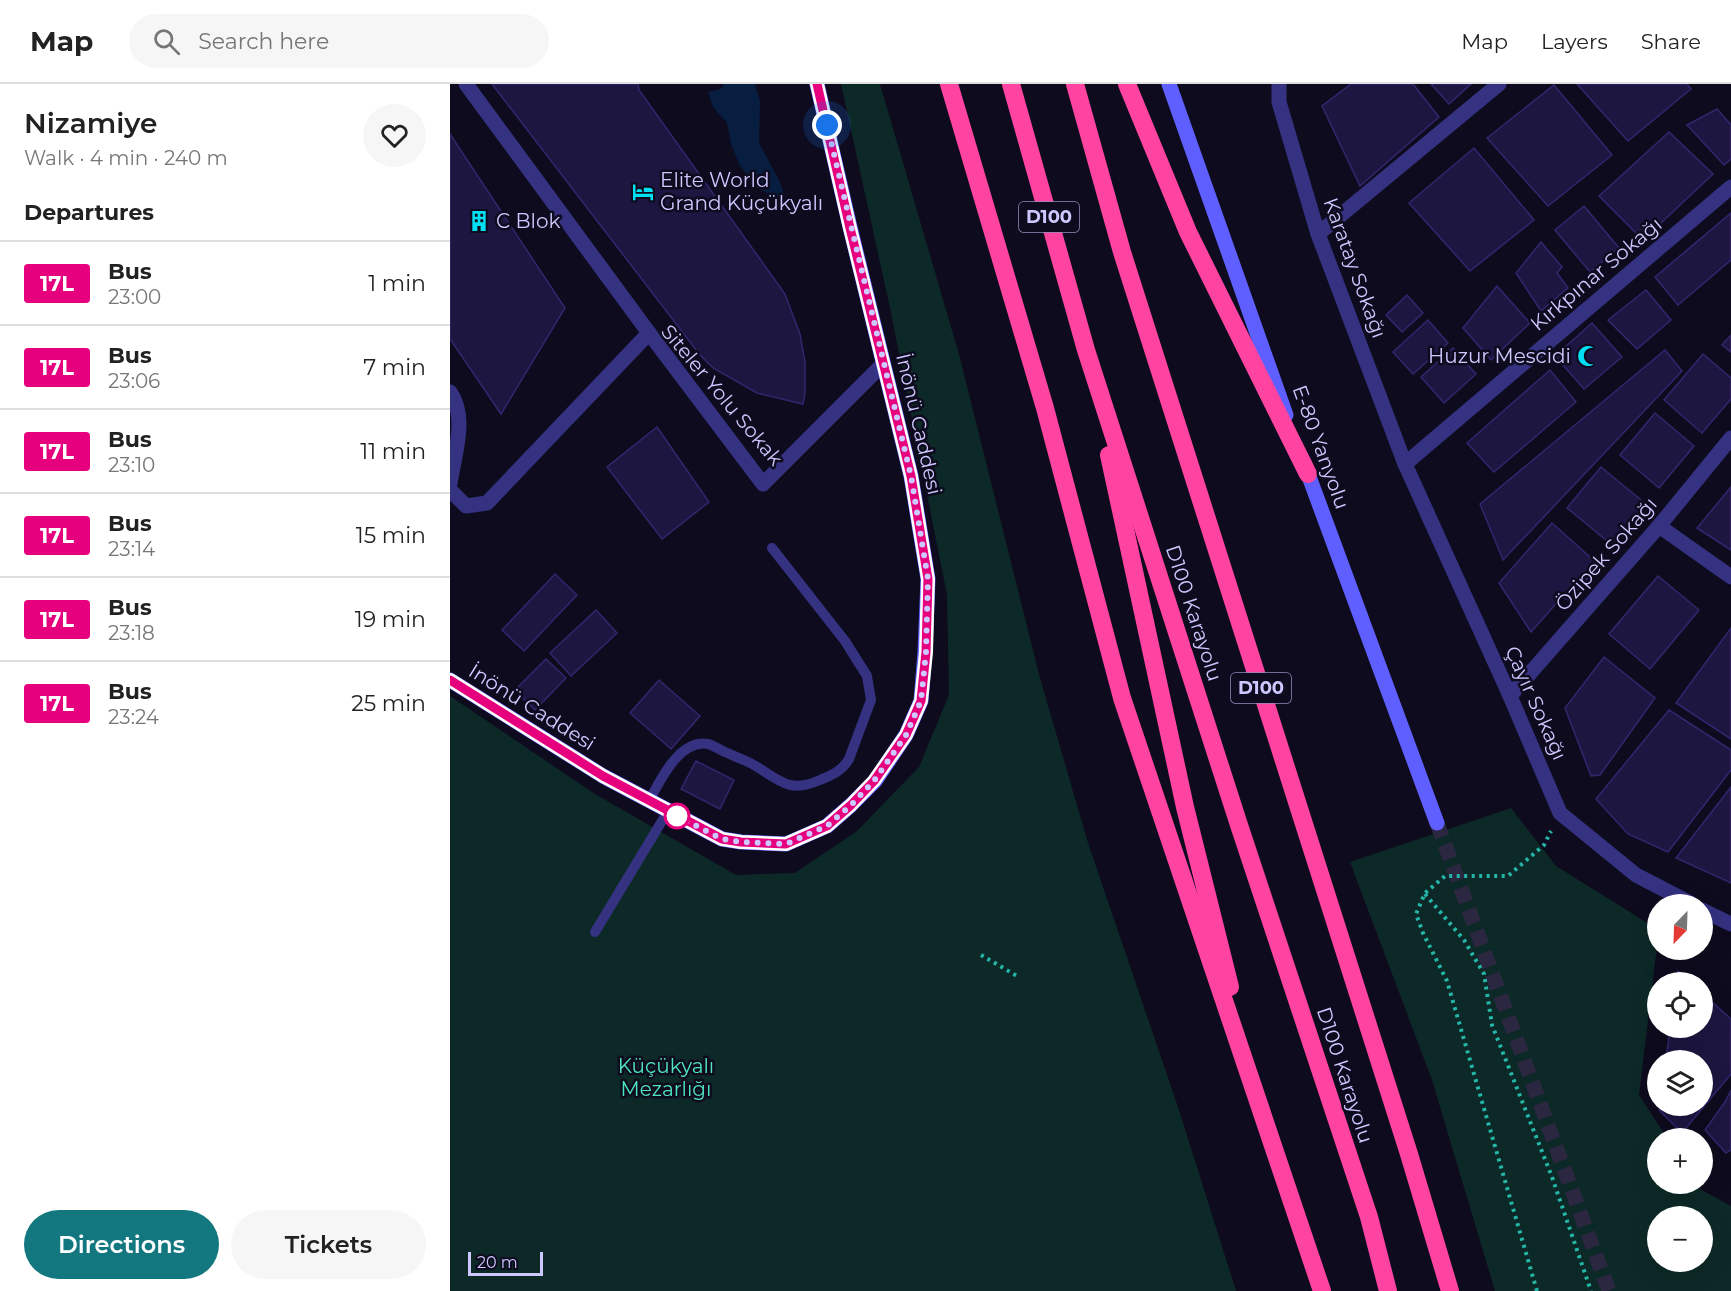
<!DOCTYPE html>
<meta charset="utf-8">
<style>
body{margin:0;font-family:Montserrat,sans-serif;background:#f6f6f6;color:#222;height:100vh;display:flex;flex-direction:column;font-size:22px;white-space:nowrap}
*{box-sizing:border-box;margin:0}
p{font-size:20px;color:#767676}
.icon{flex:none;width:33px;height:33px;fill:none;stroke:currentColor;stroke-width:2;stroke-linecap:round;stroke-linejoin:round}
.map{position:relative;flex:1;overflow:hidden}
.drawer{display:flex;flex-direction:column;background:#fff;width:450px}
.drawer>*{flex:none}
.badge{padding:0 12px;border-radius:4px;font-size:21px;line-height:39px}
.needle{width:39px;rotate:203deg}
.fabs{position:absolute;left:1197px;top:810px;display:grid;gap:12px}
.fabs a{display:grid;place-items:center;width:66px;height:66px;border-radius:50%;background:#fff;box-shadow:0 6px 24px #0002;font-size:30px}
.scale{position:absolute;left:18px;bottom:15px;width:75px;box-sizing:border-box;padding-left:6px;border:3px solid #cdc8ff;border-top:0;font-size:16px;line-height:21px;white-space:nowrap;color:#cdc8ff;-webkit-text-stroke:4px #0e0b1e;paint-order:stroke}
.you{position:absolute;width:30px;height:30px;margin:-15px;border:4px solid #fff;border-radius:50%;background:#1a73e8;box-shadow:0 0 0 9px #1a73e833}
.map>.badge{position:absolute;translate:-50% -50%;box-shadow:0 0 0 3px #fff}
h2{padding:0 24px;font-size:22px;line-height:54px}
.round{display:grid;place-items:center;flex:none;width:63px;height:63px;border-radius:32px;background:#f6f6f6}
.overview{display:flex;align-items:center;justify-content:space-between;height:102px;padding:0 24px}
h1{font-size:28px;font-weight:600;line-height:45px}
.action{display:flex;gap:12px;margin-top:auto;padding:12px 24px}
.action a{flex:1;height:69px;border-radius:36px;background:#137780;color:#fff;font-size:24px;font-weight:600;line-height:69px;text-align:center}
.action a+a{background:#f6f6f6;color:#222}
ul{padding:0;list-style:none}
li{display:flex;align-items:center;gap:18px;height:84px;padding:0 24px;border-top:2px solid #e0e0e0}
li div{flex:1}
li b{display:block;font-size:22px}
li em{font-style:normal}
li .badge{min-width:66px;font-weight:700;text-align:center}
header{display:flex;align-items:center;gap:36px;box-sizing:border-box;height:84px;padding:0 30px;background:#fff;border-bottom:2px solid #e0e0e0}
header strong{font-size:28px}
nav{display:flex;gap:33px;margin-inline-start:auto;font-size:21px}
.search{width:420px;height:54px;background:#f6f6f6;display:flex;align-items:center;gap:15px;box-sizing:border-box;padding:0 21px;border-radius:33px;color:#767676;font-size:22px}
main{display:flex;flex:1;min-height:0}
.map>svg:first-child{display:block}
.green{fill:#0d2927;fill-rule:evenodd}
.water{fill:#081e40}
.building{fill:#1d1640;stroke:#33266e;stroke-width:1.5}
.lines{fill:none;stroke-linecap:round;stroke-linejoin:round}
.secondary-tunnel{stroke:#2b2740;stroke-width:15;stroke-dasharray:15 8;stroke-linecap:butt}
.path{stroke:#25b6aa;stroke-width:4;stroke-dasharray:3 4.5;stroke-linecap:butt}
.lane{stroke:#343281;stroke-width:10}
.street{stroke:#343281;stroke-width:15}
.secondary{stroke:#5f5fff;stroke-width:15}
.highway{stroke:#ff43a1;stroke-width:18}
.line-casing{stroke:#fff;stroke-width:14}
.line{stroke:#e6007e;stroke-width:9}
.walk{stroke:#cdc8ff;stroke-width:6;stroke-dasharray:0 10.8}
.stop-dot{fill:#fff;stroke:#e6007e;stroke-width:3}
.labels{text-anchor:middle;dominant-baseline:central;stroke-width:5;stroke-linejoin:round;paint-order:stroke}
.shield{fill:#0e0b1e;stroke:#948fbc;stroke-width:1.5}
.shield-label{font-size:18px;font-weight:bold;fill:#cdc8ff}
.poi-label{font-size:20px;fill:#cdc8ff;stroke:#0e0b1e;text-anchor:start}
.street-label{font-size:20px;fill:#cdc8ff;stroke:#0e0b1e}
.park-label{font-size:20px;fill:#4de6bc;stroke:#0e0b1e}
</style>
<header>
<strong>Map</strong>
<div class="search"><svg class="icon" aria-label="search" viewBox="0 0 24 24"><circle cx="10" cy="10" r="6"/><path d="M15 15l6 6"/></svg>Search here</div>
<nav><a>Map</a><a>Layers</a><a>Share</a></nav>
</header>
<main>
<section class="drawer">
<div class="overview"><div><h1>Nizamiye</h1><p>Walk · 4 min · 240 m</p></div><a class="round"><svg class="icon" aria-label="heart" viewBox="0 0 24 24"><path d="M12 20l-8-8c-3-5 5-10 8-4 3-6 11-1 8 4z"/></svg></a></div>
<h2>Departures</h2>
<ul>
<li><span class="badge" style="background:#e6007e;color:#fff">17L</span><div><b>Bus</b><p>23:00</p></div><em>1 min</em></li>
<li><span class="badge" style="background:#e6007e;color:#fff">17L</span><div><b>Bus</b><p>23:06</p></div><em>7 min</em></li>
<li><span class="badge" style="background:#e6007e;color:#fff">17L</span><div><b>Bus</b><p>23:10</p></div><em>11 min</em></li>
<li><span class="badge" style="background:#e6007e;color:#fff">17L</span><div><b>Bus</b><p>23:14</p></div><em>15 min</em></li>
<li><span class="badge" style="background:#e6007e;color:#fff">17L</span><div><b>Bus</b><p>23:18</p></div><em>19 min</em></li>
<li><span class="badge" style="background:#e6007e;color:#fff">17L</span><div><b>Bus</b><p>23:24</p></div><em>25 min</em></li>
</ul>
<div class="action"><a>Directions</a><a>Tickets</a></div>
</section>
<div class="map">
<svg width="1281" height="1207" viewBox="0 0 1281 1207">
<rect width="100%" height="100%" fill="#0e0b1e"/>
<g class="green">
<path d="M391 0H430L510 274 590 594 638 759 728 1023 786 1207H0V612L145 710 286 791 345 789 407 747 469 683 499 611 497 511 440 224Z"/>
<path d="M1061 724 1106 782 1207 845V862L1189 1011 1217 1054H1208V1100H1246L1248 1104 1281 1122V1207H1045L982 996 900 778ZM1252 1132V1178H1208V1132Z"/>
</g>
<path class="water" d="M274 0H305L310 17 309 59 330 98 335 113 327 117 306 101 290 82 281 60 277 39 263 23 258 8 271 5Z"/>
<g class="building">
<path d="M42 0H188L189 6 335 210 350 250 355 278V308L353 320 307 309 263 284 250 271Z"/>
<path d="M901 0H963L989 33 910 102 872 22Z"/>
<path d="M981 0H1021L999 20Z"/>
<path d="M1127 0H1237L1241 5 1178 57Z"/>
<path d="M1104 1 1162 71 1098 122 1037 54Z"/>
<path d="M1267 25 1281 41V75L1274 81 1237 41Z"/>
<path d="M1219 48 1263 90 1193 156 1149 112Z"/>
<path d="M0 50 115 224 51 330 0 255Z"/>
<path d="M1024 64 1084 136 1020 187 959 119Z"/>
<path d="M1134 122 1169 164 1140 188 1105 146Z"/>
<path d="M1281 129V176L1228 221 1205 193Z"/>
<path d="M1091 158 1112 183 1107 189 1118 204 1091 227 1066 189Z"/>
<path d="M1047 202 1080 239 1041 276 1013 244Z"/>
<path d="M1196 206 1221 236 1187 265 1158 236Z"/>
<path d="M957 211 973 229 952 248 936 231Z"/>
<path d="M978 236 998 259 963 290 943 268Z"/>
<path d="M1142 239 1172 273 1134 305 1105 272Z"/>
<path d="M1281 251V268L1272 261Z"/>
<path d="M1003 264 1026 290 994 319 971 293Z"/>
<path d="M1215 266 1232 287 1053 476 1030 420Z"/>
<path d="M1253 270 1281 294V315L1252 349 1214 316Z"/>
<path d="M1100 286 1126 318 1044 388 1017 359Z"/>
<path d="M1205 329 1244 362 1209 404 1170 371Z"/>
<path d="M207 343 259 418 212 455 157 383Z"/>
<path d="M1151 383 1196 420 1162 461 1117 424Z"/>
<path d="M1281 403V466L1247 444Z"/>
<path d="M1102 439 1149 481 1119 516 1112 513 1081 548 1049 499Z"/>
<path d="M105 490 127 511 74 567 52 546Z"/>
<path d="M1208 492 1249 526 1200 585 1159 550Z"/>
<path d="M146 526 167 549 121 592 100 569Z"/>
<path d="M1281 544V655L1226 619Z"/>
<path d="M1154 573 1205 614 1150 691 1141 692 1115 624Z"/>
<path d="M96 575 116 594 85 626 65 606Z"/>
<path d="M209 596 250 632 221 665 180 629Z"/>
<path d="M1219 626 1281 666V686L1218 768 1178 750 1146 715Z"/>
<path d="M246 677 284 696 270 725 231 705Z"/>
<path d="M1281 703V799L1226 774Z"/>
<path d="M1228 887 1241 898H1227Z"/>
<path d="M1252 909 1281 935V990L1232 1049 1209 1026 1210 1022H1252V976H1216L1220 944H1252Z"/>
<path d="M1281 1006V1066L1276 1069 1255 1046 1275 1018Z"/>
</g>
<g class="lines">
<path class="secondary-tunnel" d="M987 739 1159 1207"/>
<g class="path">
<path d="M975 810 1014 856 1034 890 1042 941 1102 1093 1141 1207"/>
<path d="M531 871 567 892"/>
<path d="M1087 1207 997 897 973 849 966 830 975 809 995 792H1058L1094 761 1101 747"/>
</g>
<g class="lane">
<path d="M199 717C210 697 229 655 258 660 263 661 270 666 275 668 284 672 295 676 304 681 329 696 339 710 370 696 382 691 392 687 399 675L421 616 417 592 395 557 322 464"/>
<path d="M145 848 218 727"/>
</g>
<g class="street">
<path d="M16 0 199 249"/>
<path d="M829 0V18L868 150 955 380 1060 612 1110 729 1186 791 1242 820"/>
<path d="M868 150 1049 0"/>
<path d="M0 308C18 333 4 372 0 400"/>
<path d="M955 380 1281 103"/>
<path d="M0 406 16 422 37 419 199 249 313 400 433 280"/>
<path d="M1209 442 1281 493"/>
<path d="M1060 612 1209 442 1281 354"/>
<path d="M1252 826 1281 840"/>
</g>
<g class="secondary">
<path d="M719 0 836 331"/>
<path d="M854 379 987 739"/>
<path d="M0 596 153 692 272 755 291 758 336 760 377 742 401 721 425 697 456 651 471 617 475 568 478 495 461 392 400 143 367 0"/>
</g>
<g class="highway">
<path d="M499 0 595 324 672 614 872 1207"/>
<path d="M561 0 636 266 789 741 919 1133 938 1207"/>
<path d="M625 0 672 168 959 1070 1000 1207"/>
<path d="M677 0 738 148 858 390"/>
<path d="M659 371 735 723 780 903"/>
</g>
</g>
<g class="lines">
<defs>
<path id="line" d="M0 596 153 692 272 755 291 758 336 760 377 742 401 721 424 697 456 651 471 617 476 568 478 495 461 392 400 144 367 0"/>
</defs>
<use href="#line" class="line-casing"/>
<use href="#line" class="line"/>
<path class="walk" d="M227 732 272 755 291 758 336 760 377 742 401 721 424 697 456 651 471 617 476 568 478 495 461 392 377 41"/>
</g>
<defs>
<symbol id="hotel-bare" viewBox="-9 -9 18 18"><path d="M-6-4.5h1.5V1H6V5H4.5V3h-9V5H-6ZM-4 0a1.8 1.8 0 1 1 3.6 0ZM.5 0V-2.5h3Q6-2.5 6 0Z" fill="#00e0f3" stroke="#0e0b1e" stroke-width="2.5" paint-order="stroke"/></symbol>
<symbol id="building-bare" viewBox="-9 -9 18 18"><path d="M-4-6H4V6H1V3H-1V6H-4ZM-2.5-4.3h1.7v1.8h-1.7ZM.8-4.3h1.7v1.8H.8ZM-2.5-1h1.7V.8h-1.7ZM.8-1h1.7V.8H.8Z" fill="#00e0f3" stroke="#0e0b1e" stroke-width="2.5" paint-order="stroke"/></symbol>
<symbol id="mosque-bare" viewBox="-9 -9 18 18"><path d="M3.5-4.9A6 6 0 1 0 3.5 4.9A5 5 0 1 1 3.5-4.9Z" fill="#00e0f3" stroke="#0e0b1e" stroke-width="2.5" paint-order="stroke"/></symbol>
</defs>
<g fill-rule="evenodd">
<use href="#hotel-bare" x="178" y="93" width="30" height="30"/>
<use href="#building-bare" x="14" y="122" width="30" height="30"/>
<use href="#mosque-bare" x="1123" y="257" width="30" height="30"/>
</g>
<circle class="stop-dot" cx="227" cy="732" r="12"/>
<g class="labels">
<g class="shield">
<rect x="569" y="118" width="60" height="30" rx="4.5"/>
<rect x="781" y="589" width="60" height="30" rx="4.5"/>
</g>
<g class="shield-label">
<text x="599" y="133">D100</text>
<text x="811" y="604">D100</text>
</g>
<g class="poi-label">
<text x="210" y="96">Elite World<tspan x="210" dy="23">Grand Küçükyalı</tspan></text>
<text x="46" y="137">C Blok</text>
<text x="1121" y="272" text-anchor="end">Huzur Mescidi</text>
</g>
<g class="street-label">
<text transform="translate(905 184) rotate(70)">Karatay Sokağı</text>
<text transform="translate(1146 190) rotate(-40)">Kırkpınar Sokağı</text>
<text transform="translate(272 311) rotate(50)">Siteler Yolu Sokak</text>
<text transform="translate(469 340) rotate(77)">İnönü Caddesi</text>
<text transform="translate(871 363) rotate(70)">E-80 Yanyolu</text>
<text transform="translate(1156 470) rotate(-49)">Özipek Sokağı</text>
<text transform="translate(744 529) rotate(72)">D100 Karayolu</text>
<text transform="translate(1086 619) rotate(66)">Çayır Sokağı</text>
<text transform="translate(82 623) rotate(32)">İnönü Caddesi</text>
<text transform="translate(895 991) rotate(72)">D100 Karayolu</text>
</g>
<g class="park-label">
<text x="216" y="982">Küçükyalı<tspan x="216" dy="23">Mezarlığı</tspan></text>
</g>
</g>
</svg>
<div class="fabs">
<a><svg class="needle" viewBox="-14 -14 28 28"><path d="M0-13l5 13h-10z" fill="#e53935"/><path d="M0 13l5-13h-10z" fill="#767676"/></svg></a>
<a><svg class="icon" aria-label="locate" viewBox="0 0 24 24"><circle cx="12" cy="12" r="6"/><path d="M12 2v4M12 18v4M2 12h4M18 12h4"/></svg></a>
<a><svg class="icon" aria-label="layers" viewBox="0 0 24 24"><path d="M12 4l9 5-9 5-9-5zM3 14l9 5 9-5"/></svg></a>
<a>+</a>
<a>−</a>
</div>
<div class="scale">20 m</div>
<div class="you" style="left:377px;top:41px"></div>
</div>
</main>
